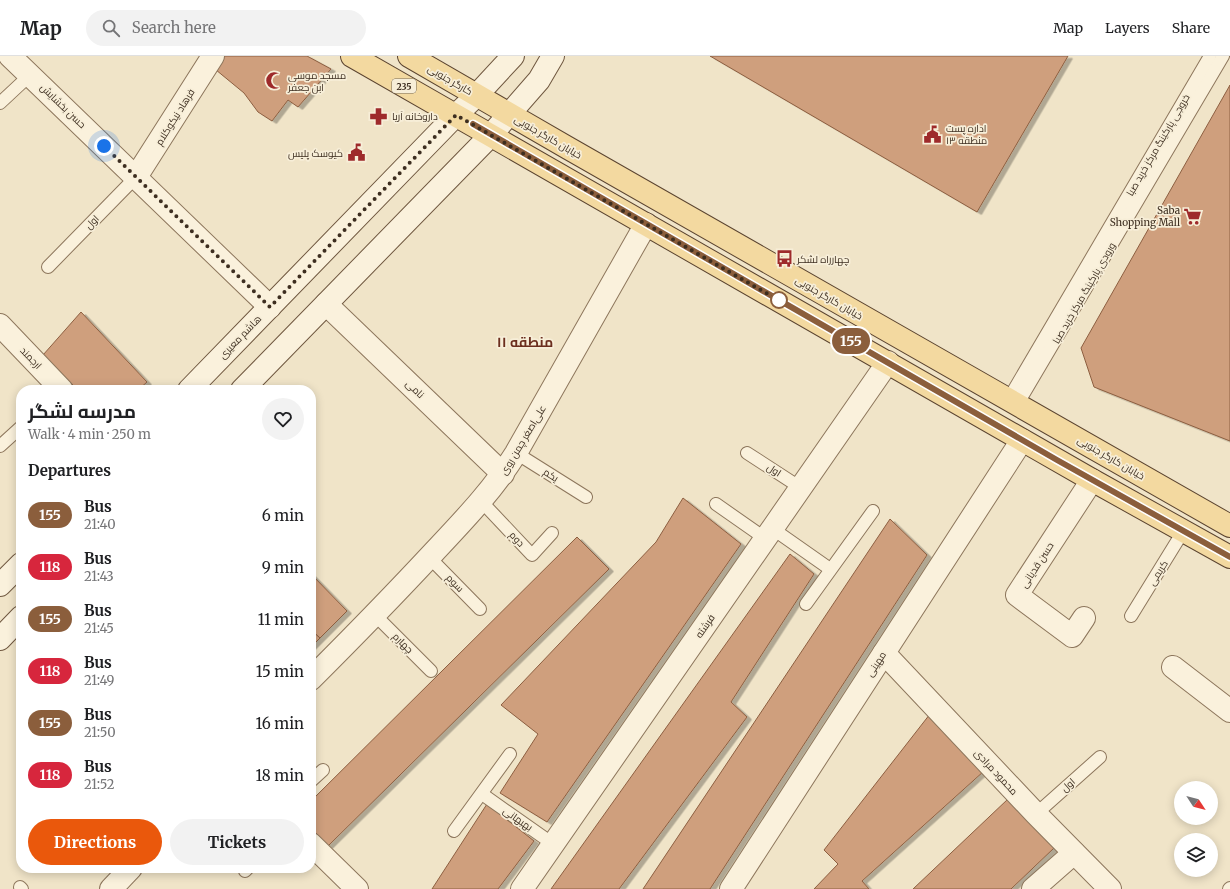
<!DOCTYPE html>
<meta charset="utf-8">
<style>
body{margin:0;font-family:Merriweather,Cairo,serif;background:#f2f2f2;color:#202124;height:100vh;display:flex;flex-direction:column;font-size:15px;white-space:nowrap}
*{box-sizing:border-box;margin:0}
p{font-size:13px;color:#757577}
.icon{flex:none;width:22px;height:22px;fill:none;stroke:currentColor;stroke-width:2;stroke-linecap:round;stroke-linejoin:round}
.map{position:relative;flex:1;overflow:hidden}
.panel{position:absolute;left:16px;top:329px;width:300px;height:488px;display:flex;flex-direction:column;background:#fff;border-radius:16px;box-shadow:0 2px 10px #0003}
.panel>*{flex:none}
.badge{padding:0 8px;border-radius:13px;font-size:14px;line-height:26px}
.needle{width:26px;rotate:126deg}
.tools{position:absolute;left:1174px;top:725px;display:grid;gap:8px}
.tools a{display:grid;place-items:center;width:44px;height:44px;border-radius:50%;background:#fff;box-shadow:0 2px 10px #0003;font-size:20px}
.you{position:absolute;width:20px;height:20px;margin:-10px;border:3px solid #fff;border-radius:50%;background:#1a73e8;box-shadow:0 0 0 6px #1a73e833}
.map>.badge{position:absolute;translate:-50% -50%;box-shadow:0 0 0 2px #fff}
h2{padding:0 12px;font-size:15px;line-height:36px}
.round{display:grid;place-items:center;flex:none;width:42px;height:42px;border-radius:21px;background:#f2f2f2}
.summary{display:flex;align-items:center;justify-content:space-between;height:68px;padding:0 12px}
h1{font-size:19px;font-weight:700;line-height:30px}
.button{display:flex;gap:8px;margin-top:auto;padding:8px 12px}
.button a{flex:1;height:46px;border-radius:24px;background:#ea580c;color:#fff;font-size:16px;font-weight:700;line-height:46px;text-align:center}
.button a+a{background:#f2f2f2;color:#202124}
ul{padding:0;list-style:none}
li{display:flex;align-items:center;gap:12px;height:52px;padding:0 12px}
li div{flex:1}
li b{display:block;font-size:15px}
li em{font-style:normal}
li .badge{min-width:44px;font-weight:700;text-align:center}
header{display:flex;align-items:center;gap:24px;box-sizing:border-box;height:56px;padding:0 20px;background:#fff;border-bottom:1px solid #e0e0e0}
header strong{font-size:19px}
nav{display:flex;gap:22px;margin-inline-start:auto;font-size:14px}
.search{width:280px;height:36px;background:#f2f2f2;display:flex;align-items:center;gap:10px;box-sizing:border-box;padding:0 14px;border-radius:22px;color:#757577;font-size:15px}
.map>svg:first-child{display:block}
.building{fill:#cf9f7d;stroke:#8d5f41;filter:url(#shadow)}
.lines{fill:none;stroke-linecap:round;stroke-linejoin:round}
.service-casing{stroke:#8d765c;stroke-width:14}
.minor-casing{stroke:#8d765c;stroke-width:24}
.tertiary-casing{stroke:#8d765c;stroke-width:24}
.secondary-casing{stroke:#6f573f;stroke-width:24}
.primary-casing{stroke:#5b4430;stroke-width:24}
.service{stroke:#faf1dc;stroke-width:12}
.minor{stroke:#faf1dc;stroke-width:22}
.tertiary{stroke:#faf1dc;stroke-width:22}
.secondary{stroke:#faf1dc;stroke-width:22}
.primary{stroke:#f3d9a0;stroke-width:22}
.line-casing{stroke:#fff;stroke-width:9}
.line{stroke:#8b5e3c;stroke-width:6}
.walk{stroke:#3d2e20;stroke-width:4;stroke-dasharray:0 7.2}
.stop-dot{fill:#fff;stroke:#8b5e3c;stroke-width:2}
.labels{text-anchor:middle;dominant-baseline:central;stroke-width:3.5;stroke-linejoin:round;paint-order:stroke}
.shield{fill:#f7eed8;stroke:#756857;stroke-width:1}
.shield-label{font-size:9px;font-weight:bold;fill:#3d2e20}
.poi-label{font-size:10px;fill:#3d2e20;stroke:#f7eed8;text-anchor:start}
.street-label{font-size:10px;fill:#3d2e20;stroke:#f7eed8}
.district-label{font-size:14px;font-weight:bold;fill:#6b2e1e;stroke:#f7eed8}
</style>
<header>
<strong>Map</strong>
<div class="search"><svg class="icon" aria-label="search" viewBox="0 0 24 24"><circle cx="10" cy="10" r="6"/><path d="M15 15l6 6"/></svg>Search here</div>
<nav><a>Map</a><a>Layers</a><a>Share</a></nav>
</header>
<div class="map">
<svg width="1230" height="833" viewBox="0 0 1230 833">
<defs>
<filter id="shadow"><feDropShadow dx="4.5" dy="2.5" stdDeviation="0" flood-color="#0004"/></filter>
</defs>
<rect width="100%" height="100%" fill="#f0e4c8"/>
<g class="building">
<path d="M216 0H307L331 13 298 51 288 44 272 65 258 56 244 37 210 9Z"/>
<path d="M710 0H1068L977 156Z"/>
<path d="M1230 29V385L1094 331 1081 292Z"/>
<path d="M81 256 147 326 138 334H78L43 299Z"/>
<path d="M683 442 741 488 547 766 500 737 538 678 501 649 656 486Z"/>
<path d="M890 463 927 499 710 833H643Z"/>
<path d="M577 481 609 513 328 790 311 772V745Z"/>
<path d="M790 498 814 518 731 646 747 661 619 833H551Z"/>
<path d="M311 518 347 555 320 582 311 574Z"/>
<path d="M311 574 320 582 311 591Z"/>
<path d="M930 658 984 715 862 825 869 833H814L838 808 824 794Z"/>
<path d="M1008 743 1054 792 1011 833H913Z"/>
<path d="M487 748 534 785 498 833H432Z"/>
</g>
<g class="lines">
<defs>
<g id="service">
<path d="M0 47 30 19"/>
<path d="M48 211 136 121"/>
<path d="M1008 344 1210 0"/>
<path d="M1017 349 1223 0"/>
<path d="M0 390 21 371"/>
<path d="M516 397 586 441"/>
<path d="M747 397 801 432"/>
<path d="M481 445 532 499 552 477"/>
<path d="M716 448 766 483"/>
<path d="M773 473 830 513"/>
<path d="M429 501 480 553"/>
<path d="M806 548 873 455"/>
<path d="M375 559 431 615"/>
<path d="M1131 560 1184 474"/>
<path d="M311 725 323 714"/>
<path d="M482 738 553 788"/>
<path d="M1036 758 1100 701"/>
<path d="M454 775 510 698"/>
<path d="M245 815 248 812"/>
<path d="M20 831 22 833"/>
<path d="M1229 833 1230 832"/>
</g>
<g id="minor">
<path d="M10 0 270 251"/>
<path d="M136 121 213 0"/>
<path d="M326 248 503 418"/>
<path d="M0 269 62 334"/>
<path d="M1084 562 1072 580 1017 539 1092 424"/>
<path d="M1173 611 1230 655"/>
<path d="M311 623C353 581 394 539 434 496 464 464 493 434 516 397L646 168"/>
<path d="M311 788 357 833"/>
<path d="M111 833 131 812"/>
<path d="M522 833 888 306"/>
<path d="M731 833 1022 384"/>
<path d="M1033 833 1074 797"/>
</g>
<path id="tertiary" d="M884 597 1036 758 1110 833"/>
<g id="secondary">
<path d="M189 334 456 59 476 40 513 0"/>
<path d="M242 334 491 79 539 24 553 0"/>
<path d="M0 529 21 508"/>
<path d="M0 583 21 561"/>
</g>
<g id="primary">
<path d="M352 0 1092 424 1230 501"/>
<path d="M409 0 568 92 1230 470"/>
</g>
</defs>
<use href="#service" class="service-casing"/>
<use href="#minor" class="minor-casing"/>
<use href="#tertiary" class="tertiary-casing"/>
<use href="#secondary" class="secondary-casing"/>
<use href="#primary" class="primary-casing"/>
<use href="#service" class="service"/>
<use href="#minor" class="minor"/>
<use href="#tertiary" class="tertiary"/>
<use href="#secondary" class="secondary"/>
<use href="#primary" class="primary"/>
</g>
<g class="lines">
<defs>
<path id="line" d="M473 68 1057 404 1230 501"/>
</defs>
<use href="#line" class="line-casing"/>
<use href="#line" class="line"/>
<path class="walk" d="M104 90 270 251 456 59 780 245 779 244"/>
</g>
<defs>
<symbol id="mosque-bare" viewBox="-9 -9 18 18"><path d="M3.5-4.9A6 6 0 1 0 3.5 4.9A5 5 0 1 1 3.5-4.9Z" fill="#9e2a2b" stroke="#f7eed8" stroke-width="2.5" paint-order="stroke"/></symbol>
<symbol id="pharmacy-bare" viewBox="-9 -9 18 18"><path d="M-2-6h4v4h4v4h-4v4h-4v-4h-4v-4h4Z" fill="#9e2a2b" stroke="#f7eed8" stroke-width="2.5" paint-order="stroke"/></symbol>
<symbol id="civic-bare" viewBox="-9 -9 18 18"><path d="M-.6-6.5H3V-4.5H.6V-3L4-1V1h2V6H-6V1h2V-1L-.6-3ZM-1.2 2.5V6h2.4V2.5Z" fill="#9e2a2b" stroke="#f7eed8" stroke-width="2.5" paint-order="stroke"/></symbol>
<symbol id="supermarket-bare" viewBox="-9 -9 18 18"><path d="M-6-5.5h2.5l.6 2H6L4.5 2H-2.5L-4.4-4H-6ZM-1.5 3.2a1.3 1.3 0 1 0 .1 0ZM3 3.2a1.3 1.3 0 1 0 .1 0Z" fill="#9e2a2b" stroke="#f7eed8" stroke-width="2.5" paint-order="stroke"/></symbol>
<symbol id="bus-bare" viewBox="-9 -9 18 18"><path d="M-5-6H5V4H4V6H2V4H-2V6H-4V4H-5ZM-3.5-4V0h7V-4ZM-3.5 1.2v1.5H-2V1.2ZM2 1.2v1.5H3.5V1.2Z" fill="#9e2a2b" stroke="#f7eed8" stroke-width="2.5" paint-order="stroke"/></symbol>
</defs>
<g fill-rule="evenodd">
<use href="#mosque-bare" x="262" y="12" width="25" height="25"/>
<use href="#pharmacy-bare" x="366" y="48" width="25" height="25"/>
<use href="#civic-bare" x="920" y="66" width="25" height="25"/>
<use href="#civic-bare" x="344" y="84" width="25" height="25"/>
<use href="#supermarket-bare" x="1180" y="148" width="25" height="25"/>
<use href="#bus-bare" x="772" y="190" width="25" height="25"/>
</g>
<circle class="stop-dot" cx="779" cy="244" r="8"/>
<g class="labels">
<rect class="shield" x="392" y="23" width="24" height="14" rx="3"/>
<g class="shield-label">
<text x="404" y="30">235</text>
</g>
<g class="poi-label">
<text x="288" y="19">مسجد موسی‌<tspan x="288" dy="12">ابن‌ جعفر</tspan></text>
<text x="392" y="60">داروخانه آریا</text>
<text x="946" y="72">اداره پست<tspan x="946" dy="12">منطقه ۱۳</tspan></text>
<text x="343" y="97" text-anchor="end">کیوسک پلیس</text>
<text x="1180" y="154" text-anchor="end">Saba<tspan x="1180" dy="12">Shopping Mall</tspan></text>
<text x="797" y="203">چهارراه لشکر</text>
</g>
<g class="street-label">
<text transform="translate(450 24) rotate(30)">کارگر جنوبی</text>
<text transform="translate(63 50) rotate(44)">حسن بخشایش</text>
<text transform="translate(175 61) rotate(-58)">فرهاد نیکوکلام</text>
<text transform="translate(548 81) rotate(30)">خیابان کارگر جنوبی</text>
<text transform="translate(1158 89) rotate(-60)">خروجی پارکینگ مرکز خرید صبا</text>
<text transform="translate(92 166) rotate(-45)">اول</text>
<text transform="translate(1084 237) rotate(-60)">ورودی پارکینگ مرکز خرید صبا</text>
<text transform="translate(829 242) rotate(30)">خیابان کارگر جنوبی</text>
<text transform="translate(240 281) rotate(-46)">هاشم معیری</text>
<text transform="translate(31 302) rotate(46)">ارجمند</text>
<text transform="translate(415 333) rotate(44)">نامی</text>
<text transform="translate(523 384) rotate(-59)">علی‌اصغر چمن روی</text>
<text transform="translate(1111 402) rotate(30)">خیابان کارگر جنوبی</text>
<text transform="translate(774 414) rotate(33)">اول</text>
<text transform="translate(551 419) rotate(32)">یکم</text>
<text transform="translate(517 483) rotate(47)">دوم</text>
<text transform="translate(1037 509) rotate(-57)">حسن قدیانی</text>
<text transform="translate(1158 517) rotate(-58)">کریمی</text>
<text transform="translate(455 527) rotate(46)">سوم</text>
<text transform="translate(705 570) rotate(-55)">فرشته</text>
<text transform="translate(403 587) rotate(45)">چهارم</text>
<text transform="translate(876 608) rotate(-57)">مهینی</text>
<text transform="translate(996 716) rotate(47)">محمود مرادی</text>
<text transform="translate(1068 729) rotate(-41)">اول</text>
<text transform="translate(518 763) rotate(35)">بهبهانی</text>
</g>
<g class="district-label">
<text x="525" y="286">منطقه ۱۱</text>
</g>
</g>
</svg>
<div class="tools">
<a><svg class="needle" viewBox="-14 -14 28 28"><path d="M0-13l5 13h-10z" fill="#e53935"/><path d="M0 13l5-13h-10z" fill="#757577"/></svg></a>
<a><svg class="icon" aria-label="layers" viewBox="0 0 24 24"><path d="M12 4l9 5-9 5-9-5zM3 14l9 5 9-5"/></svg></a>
</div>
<div class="you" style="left:104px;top:90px"></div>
<b class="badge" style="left:851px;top:285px;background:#8b5e3c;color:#fff">155</b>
<section class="panel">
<div class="summary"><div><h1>مدرسه لشگر</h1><p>Walk · 4 min · 250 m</p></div><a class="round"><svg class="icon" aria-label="heart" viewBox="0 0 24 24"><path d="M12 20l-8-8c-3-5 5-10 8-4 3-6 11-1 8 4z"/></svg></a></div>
<h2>Departures</h2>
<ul>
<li><span class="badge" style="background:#8b5e3c;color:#fff">155</span><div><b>Bus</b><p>21:40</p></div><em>6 min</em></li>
<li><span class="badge" style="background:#d7263d;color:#fff">118</span><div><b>Bus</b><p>21:43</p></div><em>9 min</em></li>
<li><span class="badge" style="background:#8b5e3c;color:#fff">155</span><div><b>Bus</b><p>21:45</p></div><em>11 min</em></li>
<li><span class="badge" style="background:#d7263d;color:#fff">118</span><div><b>Bus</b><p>21:49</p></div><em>15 min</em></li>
<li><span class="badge" style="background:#8b5e3c;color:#fff">155</span><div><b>Bus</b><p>21:50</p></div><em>16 min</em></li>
<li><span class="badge" style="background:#d7263d;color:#fff">118</span><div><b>Bus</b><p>21:52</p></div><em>18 min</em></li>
</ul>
<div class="button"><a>Directions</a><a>Tickets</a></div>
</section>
</div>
